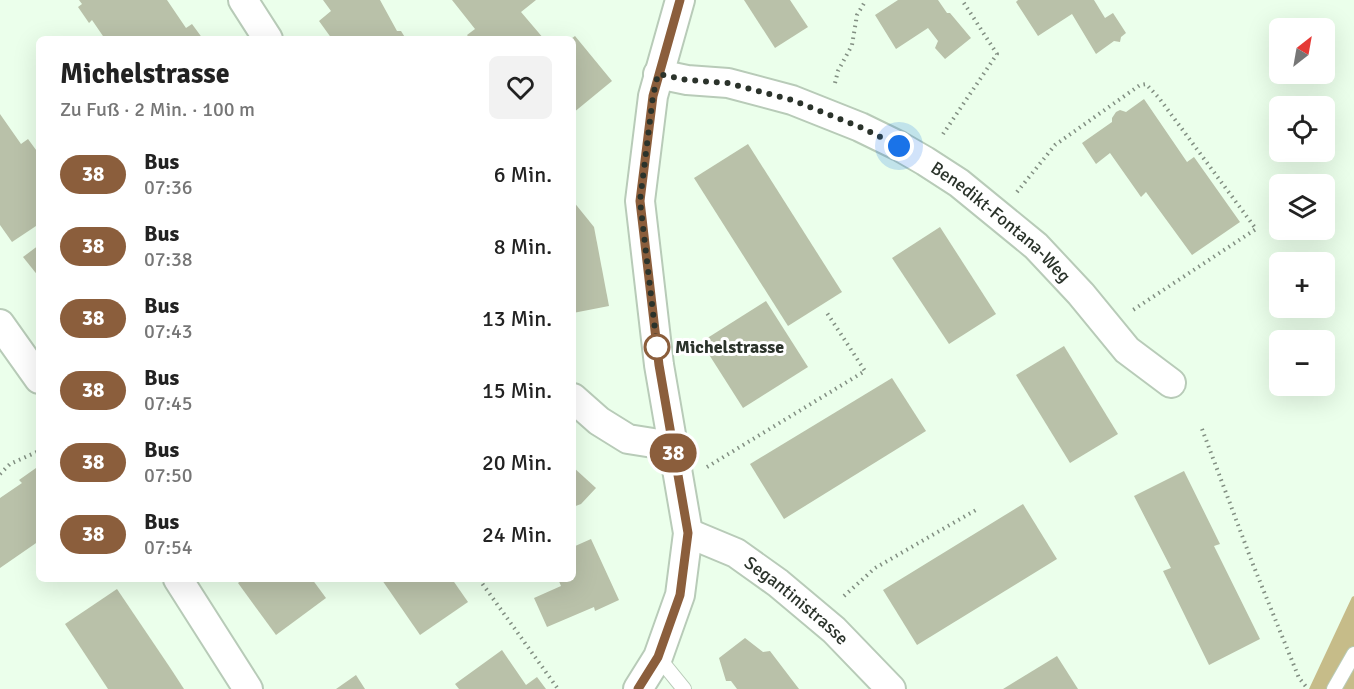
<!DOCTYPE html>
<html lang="de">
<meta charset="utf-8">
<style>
body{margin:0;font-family:Signika,sans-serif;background:#f2f2f2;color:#222;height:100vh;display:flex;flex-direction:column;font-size:22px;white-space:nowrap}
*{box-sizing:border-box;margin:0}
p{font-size:20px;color:#767676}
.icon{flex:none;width:33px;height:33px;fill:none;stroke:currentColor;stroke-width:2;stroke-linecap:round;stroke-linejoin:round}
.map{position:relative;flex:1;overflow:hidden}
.panel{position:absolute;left:36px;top:36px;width:540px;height:546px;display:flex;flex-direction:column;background:#fff;border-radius:9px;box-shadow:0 6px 24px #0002}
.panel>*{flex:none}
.badge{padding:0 12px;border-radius:20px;font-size:21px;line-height:39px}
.needle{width:39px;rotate:31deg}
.tools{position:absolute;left:1269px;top:18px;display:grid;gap:12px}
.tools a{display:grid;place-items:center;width:66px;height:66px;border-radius:9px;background:#fff;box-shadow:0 6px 24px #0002;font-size:30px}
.you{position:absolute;width:30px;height:30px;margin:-15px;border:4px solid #fff;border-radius:50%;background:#1a73e8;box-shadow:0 0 0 9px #1a73e833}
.map>.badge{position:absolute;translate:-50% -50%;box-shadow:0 0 0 3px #fff}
.round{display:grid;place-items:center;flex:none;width:63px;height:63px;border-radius:9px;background:#f2f2f2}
.headline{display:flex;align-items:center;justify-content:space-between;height:102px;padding:0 24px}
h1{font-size:28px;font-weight:800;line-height:45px}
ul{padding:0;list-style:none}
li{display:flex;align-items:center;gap:18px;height:72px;padding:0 24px}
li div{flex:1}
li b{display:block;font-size:22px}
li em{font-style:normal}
li .badge{min-width:66px;font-weight:700;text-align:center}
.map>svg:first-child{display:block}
.forest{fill:#c6bc89}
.building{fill:#b9c1a9}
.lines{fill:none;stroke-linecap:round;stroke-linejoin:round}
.service-casing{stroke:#b8cbb8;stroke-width:16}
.minor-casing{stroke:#b8cbb8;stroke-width:32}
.path{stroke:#828f82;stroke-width:4;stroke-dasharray:1.5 4.5;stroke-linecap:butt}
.service{stroke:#fff;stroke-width:14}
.minor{stroke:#fff;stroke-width:28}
.line-casing{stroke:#fff;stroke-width:14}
.line{stroke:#8b5e3c;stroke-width:9}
.walk{stroke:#2b332b;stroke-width:6;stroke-dasharray:0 10.8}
.stop-dot{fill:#fff;stroke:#8b5e3c;stroke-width:3}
.labels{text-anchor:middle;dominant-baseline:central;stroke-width:6;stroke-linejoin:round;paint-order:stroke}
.street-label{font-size:18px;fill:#2b332b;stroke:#fff}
.stop-label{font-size:18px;font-weight:bold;fill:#2b332b;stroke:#fff;text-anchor:start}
</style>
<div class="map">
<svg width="1354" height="689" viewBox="0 0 1354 689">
<rect width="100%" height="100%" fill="#ebffeb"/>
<path class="forest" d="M1354 596V689H1309L1352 597Z"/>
<g class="building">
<path d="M79 0H167L186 28 192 24 203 39H105L92 20 89 23 78 7 82 4Z"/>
<path d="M323 0H380L397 31H401L406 39H332L319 21 331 11Z"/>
<path d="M452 0H536L521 12 544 39H470L467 35 475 29Z"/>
<path d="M744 0H790L808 27 775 48Z"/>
<path d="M898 0H938L947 13H950L971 38 945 59 935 48 938 41 928 28 896 49 875 15Z"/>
<path d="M1018 0H1094L1105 18 1113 13 1126 33 1121 37 1120 42 1114 41 1096 54 1072 14 1038 36 1016 2Z"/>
<path d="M575 36 612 81 573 113V39H571Z"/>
<path d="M1144 99 1187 162 1194 157 1240 222 1192 255 1146 192 1141 197 1110 153 1096 164 1082 143 1112 122V118L1116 112 1120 110 1126 112Z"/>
<path d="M0 114 21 144 28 139 39 154V224L12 242 0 225Z"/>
<path d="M748 144 842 292 788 326 694 178Z"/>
<path d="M573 201 594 227 609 306 573 313Z"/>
<path d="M940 227 996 314 949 344 892 258Z"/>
<path d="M39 245V277L23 257Z"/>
<path d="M766 301 808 367 743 408 701 342Z"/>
<path d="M1064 346 1118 434 1070 463 1016 375Z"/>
<path d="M892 378 926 431 784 519 750 464Z"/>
<path d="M573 467 596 488 581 504 573 507Z"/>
<path d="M36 468 39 473V541L0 568V498L22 483 19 480Z"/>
<path d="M1184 471 1220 544 1214 546 1260 639 1209 665 1163 571 1171 568 1134 496Z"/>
<path d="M1023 504 1057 559 917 645 883 590Z"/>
<path d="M591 539 619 600 595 611 594 607 547 627 534 598 561 586 558 579H573V547Z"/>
<path d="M243 579H312L326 598 276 635 238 583Z"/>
<path d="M384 579H452L468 602 420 635 382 580Z"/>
<path d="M117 589 171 669 184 689H108L65 624Z"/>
<path d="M745 638 763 652 770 651 799 689H737L731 681H726L719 658Z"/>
<path d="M502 650 526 685 537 677 546 689H459L455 684Z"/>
<path d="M1057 656 1078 689H1003Z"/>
<path d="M356 675 365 689H336Z"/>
</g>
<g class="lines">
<defs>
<g id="service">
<path d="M658 657 684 689"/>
<path d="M1334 689 1354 654"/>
</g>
<g id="minor">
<path d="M243 0 268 39"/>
<path id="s1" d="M658 74 687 80 728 83 792 100 860 127 899 146 925 161 959 183 1036 246 1081 294 1127 350 1171 383"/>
<path d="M0 324 39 379"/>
<path d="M573 398 599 421 628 439 672 446"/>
<path id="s2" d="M688 533 736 553 778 583 834 630 891 689"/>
<path d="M178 579 248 689"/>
<path d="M638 689 658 657 680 595 688 533 659 365 640 201 653 96 680 0"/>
</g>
</defs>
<use href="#service" class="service-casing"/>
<use href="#minor" class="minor-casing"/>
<g class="path">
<path d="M835 83 838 71 852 45 857 15 866 0"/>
<path d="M943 134 997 54 962 0"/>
<path d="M1017 192 1055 145 1140 85 1146 84 1159 98 1256 229 1133 310"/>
<path d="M1202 429 1252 562 1299 678 1308 689"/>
<path d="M707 467 865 371 827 313"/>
<path d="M0 474 10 464 39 451"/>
<path d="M479 579 558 689"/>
<path d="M844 596 875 568 976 510"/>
</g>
<use href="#service" class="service"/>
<use href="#minor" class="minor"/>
</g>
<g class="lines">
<defs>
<path id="line" d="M638 689 658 657 680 595 688 533 659 365 640 201 653 96 680 0"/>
</defs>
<use href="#line" class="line-casing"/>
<use href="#line" class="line"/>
<path class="walk" d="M657 347 640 201 653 96 658 74 687 80 728 83 792 100 860 127 899 146"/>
</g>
<circle class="stop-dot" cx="657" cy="347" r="12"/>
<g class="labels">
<g class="street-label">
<text stroke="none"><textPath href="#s1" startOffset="381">Benedikt-Fontana-Weg</textPath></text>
<text stroke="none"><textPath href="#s2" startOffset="129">Segantinistrasse</textPath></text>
</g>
<g class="stop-label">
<text x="675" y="347">Michelstrasse</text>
</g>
</g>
</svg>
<div class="tools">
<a><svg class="needle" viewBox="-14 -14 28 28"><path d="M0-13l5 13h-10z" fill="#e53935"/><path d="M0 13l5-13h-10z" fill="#767676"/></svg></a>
<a><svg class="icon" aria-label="locate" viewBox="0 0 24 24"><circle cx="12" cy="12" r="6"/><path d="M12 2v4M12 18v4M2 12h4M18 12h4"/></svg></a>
<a><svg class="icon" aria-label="layers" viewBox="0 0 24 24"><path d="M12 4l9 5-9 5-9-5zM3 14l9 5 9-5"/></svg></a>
<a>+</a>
<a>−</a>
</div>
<div class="you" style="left:899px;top:146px"></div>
<b class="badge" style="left:673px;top:453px;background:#8b5e3c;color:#fff">38</b>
<section class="panel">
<div class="headline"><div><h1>Michelstrasse</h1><p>Zu Fuß · 2 Min. · 100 m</p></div><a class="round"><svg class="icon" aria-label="heart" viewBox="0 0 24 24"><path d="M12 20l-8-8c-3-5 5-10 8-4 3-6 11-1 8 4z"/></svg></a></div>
<ul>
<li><span class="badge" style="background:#8b5e3c;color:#fff">38</span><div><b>Bus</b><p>07:36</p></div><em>6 Min.</em></li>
<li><span class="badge" style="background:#8b5e3c;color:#fff">38</span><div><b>Bus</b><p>07:38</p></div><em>8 Min.</em></li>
<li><span class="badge" style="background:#8b5e3c;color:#fff">38</span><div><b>Bus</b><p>07:43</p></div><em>13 Min.</em></li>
<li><span class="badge" style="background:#8b5e3c;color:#fff">38</span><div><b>Bus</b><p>07:45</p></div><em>15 Min.</em></li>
<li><span class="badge" style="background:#8b5e3c;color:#fff">38</span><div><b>Bus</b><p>07:50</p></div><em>20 Min.</em></li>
<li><span class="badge" style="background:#8b5e3c;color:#fff">38</span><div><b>Bus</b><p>07:54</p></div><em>24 Min.</em></li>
</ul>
</section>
</div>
